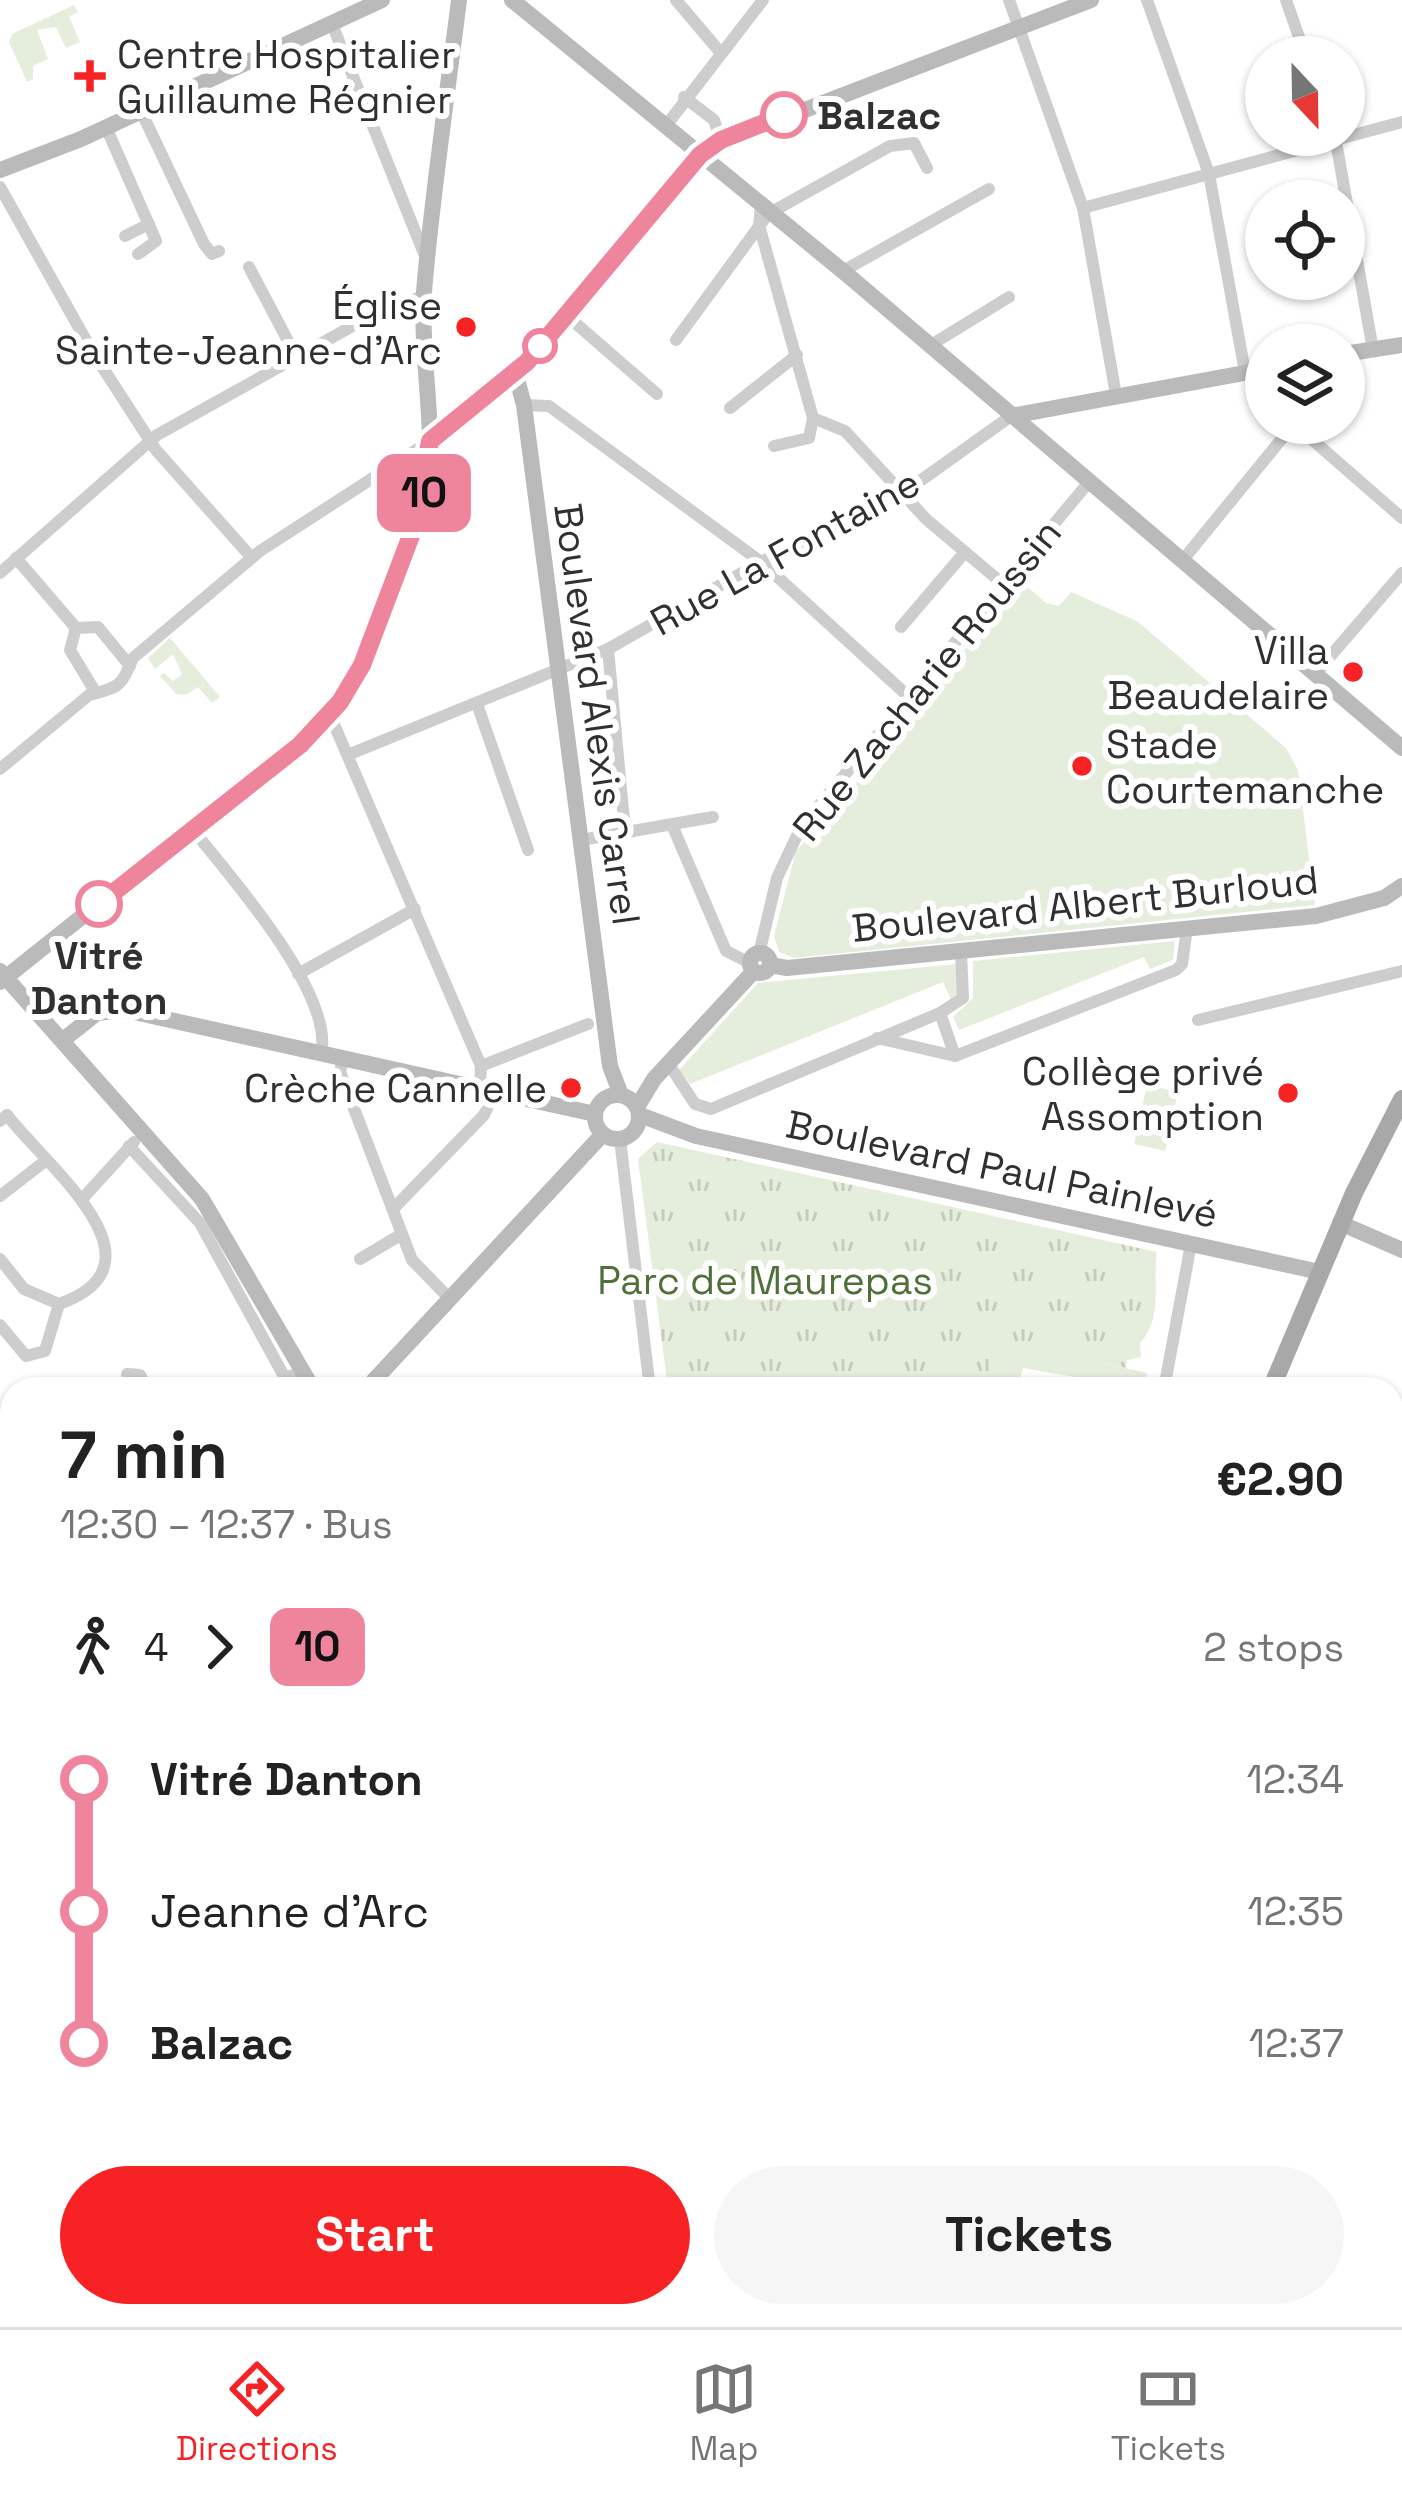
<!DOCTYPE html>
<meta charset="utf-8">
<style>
body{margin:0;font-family:"Space Grotesk",sans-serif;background:#f6f6f6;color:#222;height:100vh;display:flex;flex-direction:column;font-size:45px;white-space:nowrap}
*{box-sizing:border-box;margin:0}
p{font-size:39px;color:#767676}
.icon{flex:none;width:66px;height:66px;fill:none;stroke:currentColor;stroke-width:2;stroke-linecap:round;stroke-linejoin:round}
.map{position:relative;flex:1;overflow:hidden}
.side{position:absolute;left:0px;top:1377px;width:1404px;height:951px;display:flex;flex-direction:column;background:#fff;border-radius:36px 36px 0 0;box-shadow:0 3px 9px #0004}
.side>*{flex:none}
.badge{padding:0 24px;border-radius:18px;font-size:42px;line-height:78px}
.needle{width:78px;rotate:158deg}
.fabs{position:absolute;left:1245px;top:36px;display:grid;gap:24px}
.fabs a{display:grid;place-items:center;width:120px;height:120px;border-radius:50%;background:#fff;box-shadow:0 3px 9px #0004;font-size:60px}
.map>.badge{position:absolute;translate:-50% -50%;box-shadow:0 0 0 6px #fff}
.legs{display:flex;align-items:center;gap:18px;height:132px;padding:0 60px;font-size:39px}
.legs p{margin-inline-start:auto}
.overview{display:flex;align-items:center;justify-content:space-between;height:204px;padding:0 60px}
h1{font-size:66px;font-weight:600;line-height:90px}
.action{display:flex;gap:24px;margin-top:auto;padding:24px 60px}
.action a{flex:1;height:138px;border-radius:72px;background:#f62223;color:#fff;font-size:48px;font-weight:600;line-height:138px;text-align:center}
.action a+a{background:#f6f6f6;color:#222}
ul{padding:0 60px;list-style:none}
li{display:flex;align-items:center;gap:42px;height:132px;font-size:45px}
li i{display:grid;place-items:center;width:18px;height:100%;margin:0 15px;background:currentColor}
li i::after{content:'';width:30px;height:30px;margin:-15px;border:9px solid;border-radius:50%;background:#fff}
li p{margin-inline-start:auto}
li:first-child i{background:linear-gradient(#0000 50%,currentColor 0)}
li:last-child i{background:linear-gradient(currentColor 50%,#0000 0)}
.tabs{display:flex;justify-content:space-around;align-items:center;height:168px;border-top:3px solid #e0e0e0;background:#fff;font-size:33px;color:#767676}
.tabs a{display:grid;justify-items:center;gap:6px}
.tabs .current{color:#f62223}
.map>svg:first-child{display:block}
.grass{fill:#e5eedc}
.park{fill:url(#park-tufts)}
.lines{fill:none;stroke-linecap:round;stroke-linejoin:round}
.street{stroke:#cdcdcd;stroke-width:12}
.secondary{stroke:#bababa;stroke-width:16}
.primary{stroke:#a8a8a8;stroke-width:18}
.line-1-casing{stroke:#fff;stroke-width:27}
.line-1{stroke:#ef859d;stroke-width:18}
.poi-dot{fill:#f62223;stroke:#fff;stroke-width:4.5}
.stop-1-dot{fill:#fff;stroke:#ef859d;stroke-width:6}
.labels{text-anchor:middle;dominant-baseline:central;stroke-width:12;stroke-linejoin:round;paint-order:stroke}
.poi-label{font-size:39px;fill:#303030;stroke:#fff;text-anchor:end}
.stop-label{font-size:39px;font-weight:bold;fill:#303030;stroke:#fff;text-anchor:start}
.street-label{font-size:39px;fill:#303030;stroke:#fff}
.park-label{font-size:39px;fill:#4f7038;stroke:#fff}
</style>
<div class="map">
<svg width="1402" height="2327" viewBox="0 0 1402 2327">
<defs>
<pattern id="park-tufts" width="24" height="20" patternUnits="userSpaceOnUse" patternTransform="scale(3)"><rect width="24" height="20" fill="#e5eedc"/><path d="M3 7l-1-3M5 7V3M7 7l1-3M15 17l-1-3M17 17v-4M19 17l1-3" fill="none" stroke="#c5ccbd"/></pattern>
</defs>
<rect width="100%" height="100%" fill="#fff"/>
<g class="grass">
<path d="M74 5 78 12 69 17 80 42 66 48 56 27 37 30 48 59 33 66V79L27 82 9 42 12 34Z"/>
<path d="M1021 581 1046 603 1059 606 1071 592 1137 621 1286 748 1298 770 1315 905 794 958 779 952 774 936 796 851 926 704 928 694Z"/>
<path d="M170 638 220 697 212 703 198 687 186 695 176 694 160 676 164 673 173 681 182 674 173 654 155 669 148 658Z"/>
<path d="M1175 941 1173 960 1150 969 1144 957 959 1030 953 1017 973 998V961Z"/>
<path d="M957 964V997L951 999 943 982 690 1084 679 1070 758 983Z"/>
<path d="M1147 1085 1178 1092 1165 1151 1134 1144Z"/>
<path d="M990 1337 1147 1373 1144 1389 1023 1368 1018 1389H993L984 1380Z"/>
<path d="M12 2130V2316H51L55 2327H0V2135Z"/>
</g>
<path class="park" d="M657 1142 1157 1252C1152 1282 1164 1317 1140 1343L1141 1357 1127 1360 1126 1368 999 1340 988 1384 993 1389H668L638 1159Z"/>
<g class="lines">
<g class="street">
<path d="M676 0 720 52"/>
<path d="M1009 0 1083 208 1116 395"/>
<path d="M1147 0 1209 174 1245 372"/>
<path d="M1286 0 1306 57"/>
<path d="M332 24 425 256"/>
<path d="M684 97 714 120 721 140"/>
<path d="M141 111 204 244 212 254 219 251"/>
<path d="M106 127 156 241 138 254"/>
<path d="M665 127 763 0"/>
<path d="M1335 136 1373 350"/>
<path d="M0 187 92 351 156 450 251 557"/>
<path d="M761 207 759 225 813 418 845 431 926 519 1003 584"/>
<path d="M1083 208 1402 122"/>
<path d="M125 236 149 224"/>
<path d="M249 267 297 358"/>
<path d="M843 271 989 189"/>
<path d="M566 315 657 394"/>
<path d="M676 340 768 214 890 146 914 143 927 168"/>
<path d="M931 345 1009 297"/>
<path d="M524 405 549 406 761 562 909 697"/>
<path d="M730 408 797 355"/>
<path d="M1293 423 1402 518"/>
<path d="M774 446 809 438 813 418"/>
<path d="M16 558 76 628"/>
<path d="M1182 561 1293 425"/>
<path d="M0 573 157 435 374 314 424 296"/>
<path d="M901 627 965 552"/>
<path d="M608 649 625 832"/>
<path d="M1315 674 1402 573"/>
<path d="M96 693 70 650 76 628 98 627 130 666"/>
<path d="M477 704 528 850"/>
<path d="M330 715 481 1066 480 1089"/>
<path d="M350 754 608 649 761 562 906 491 1011 416"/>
<path d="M0 769 89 695C121 687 121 686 133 658L260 551 430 441"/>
<path d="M672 825 726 951 750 963"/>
<path d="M193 830C230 876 335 994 321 1054"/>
<path d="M581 840 713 817"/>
<path d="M961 951 963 998 940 1013 955 1056 1176 970 1182 964 1187 929"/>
<path d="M759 954 777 878 801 827 1089 482"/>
<path d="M298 974 415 909"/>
<path d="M1198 1020 1402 971"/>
<path d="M877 1038 955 1056"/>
<path d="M343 1059 340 1072 412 1260 450 1299"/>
<path d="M668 1063 695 1104 711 1109 940 1013"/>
<path d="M481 1066 588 1024"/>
<path d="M0 1121 7 1115C47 1167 173 1264 59 1304L24 1289 0 1259"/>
<path d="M620 1139 650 1389"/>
<path d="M129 1146 200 1223 285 1378 302 1372"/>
<path d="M0 1196 44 1162"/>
<path d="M84 1197 134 1142"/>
<path d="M393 1209 484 1115 495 1092"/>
<path d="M360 1259 402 1234"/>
<path d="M0 1325 26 1356 45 1351 59 1304"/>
<path d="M127 1374 140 1375 147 1389"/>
<path d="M1164 1389 1191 1244"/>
<path d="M0 1455 12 1481"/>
<path d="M1392 1706 1402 1702"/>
<path d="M897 2327 901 2316"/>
</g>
<g class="secondary">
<path d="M512 0 850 277 1402 748"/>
<path d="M0 170 81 139 382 0"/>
<path d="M1344 354 1402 345"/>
<path d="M515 372 524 405 610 1066 621 1095"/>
<path d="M1011 416 1266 369"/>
<path d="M430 441 531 357 692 164 716 144 1091 0"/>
<circle cx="760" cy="963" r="10"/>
<path d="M770 965 787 968 1316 916 1384 898 1402 886"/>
<path d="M0 971 202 1199 313 1389"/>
<path d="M0 982 313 733C367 681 431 514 430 439 429 390 421 341 424 292 432 194 447 97 459 0"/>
<path d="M63 1040 97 1013 125 1010 595 1114"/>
<circle cx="617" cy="1117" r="22"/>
<path d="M637 1107 654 1079 754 971"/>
<path d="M640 1115 696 1136 1320 1272"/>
<path d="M1340 1223 1402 1250"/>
<path d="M366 1389 603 1134"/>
<path d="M0 1654 12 1638"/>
<path d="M1392 1965 1402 1878"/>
<path d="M800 2316 804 2327"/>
<path d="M1373 2316 1374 2327"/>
</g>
<g class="primary">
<path d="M1271 1389 1354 1193 1402 1099"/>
<path d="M1392 2055 1402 2052"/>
<path d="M651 2327 662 2316"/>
<path d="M671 2327 681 2316"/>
</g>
</g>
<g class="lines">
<defs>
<path id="line-1" d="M99 904 300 745 340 702 362 665 415 525 430 441 527 362 700 155 721 140 784 115"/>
</defs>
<use href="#line-1" class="line-1-casing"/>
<use href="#line-1" class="line-1"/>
</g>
<g class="poi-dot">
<path d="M84 58h12v12h12v12h-12v12h-12v-12h-12v-12h12z"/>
<circle cx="466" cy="327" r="12"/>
<circle cx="1353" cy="672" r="12"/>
<circle cx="1082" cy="766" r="12"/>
<circle cx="571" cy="1088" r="12"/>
<circle cx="1288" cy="1093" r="12"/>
</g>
<g class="stop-1-dot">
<circle cx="784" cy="115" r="21"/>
<circle cx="540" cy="346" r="15"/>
<circle cx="99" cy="904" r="21"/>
</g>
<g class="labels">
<g class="poi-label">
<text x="117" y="54" text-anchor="start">Centre Hospitalier<tspan x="117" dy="45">Guillaume Régnier</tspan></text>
<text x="442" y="305">Église<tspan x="442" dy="45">Sainte-Jeanne-d'Arc</tspan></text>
<text x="1329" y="650">Villa<tspan x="1329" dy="45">Beaudelaire</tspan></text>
<text x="1106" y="744" text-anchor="start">Stade<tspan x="1106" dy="45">Courtemanche</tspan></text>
<text x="1264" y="1071">Collège privé<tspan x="1264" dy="45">Assomption</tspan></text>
<text x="547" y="1088">Crèche Cannelle</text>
</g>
<g class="stop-label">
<text x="817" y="115">Balzac</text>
<text x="99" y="955" text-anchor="middle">Vitré<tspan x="99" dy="45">Danton</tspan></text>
</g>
<g class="street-label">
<text transform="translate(785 552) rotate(-29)">Rue La Fontaine</text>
<text transform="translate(927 680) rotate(-51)">Rue Zacharie Roussin</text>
<text transform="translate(597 714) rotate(82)">Boulevard Alexis Carrel</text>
<text transform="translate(1085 904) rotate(-6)">Boulevard Albert Burloud</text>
<text transform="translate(1002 1169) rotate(12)">Boulevard Paul Painlevé</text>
</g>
<g class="park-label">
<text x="765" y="1280">Parc de Maurepas</text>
</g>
</g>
</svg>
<div class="fabs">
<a><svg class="needle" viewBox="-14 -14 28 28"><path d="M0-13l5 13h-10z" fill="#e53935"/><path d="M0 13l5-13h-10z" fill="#767676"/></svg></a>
<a><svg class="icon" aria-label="locate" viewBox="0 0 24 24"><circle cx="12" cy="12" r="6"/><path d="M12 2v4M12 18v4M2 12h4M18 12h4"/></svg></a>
<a><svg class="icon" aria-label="layers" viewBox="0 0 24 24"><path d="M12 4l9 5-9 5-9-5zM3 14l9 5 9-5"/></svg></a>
</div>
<b class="badge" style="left:424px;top:493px;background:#ef859d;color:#111">10</b>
<section class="side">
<div class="overview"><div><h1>7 min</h1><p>12:30 – 12:37 · Bus</p></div><b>€2.90</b></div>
<div class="legs"><svg class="icon" aria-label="walk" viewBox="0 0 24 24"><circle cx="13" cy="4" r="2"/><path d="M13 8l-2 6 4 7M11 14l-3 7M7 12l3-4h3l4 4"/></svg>4<svg class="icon" aria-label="forward" viewBox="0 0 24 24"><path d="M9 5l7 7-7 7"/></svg><b class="badge" style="background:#ef859d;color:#111">10</b><p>2 stops</p></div>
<ul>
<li><i style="color:#ef859d"></i><b>Vitré Danton</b><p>12:34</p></li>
<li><i style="color:#ef859d"></i><span>Jeanne d'Arc</span><p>12:35</p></li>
<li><i style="color:#ef859d"></i><b>Balzac</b><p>12:37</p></li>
</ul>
<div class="action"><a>Start</a><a>Tickets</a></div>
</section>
</div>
<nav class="tabs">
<a class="current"><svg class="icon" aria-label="directions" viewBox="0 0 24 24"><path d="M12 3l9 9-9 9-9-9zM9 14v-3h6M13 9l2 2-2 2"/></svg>Directions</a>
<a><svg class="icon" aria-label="map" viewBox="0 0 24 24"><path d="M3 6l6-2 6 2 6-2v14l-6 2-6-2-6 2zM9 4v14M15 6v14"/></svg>Map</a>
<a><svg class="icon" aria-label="tickets" viewBox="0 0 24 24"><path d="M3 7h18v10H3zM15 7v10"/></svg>Tickets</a>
</nav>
